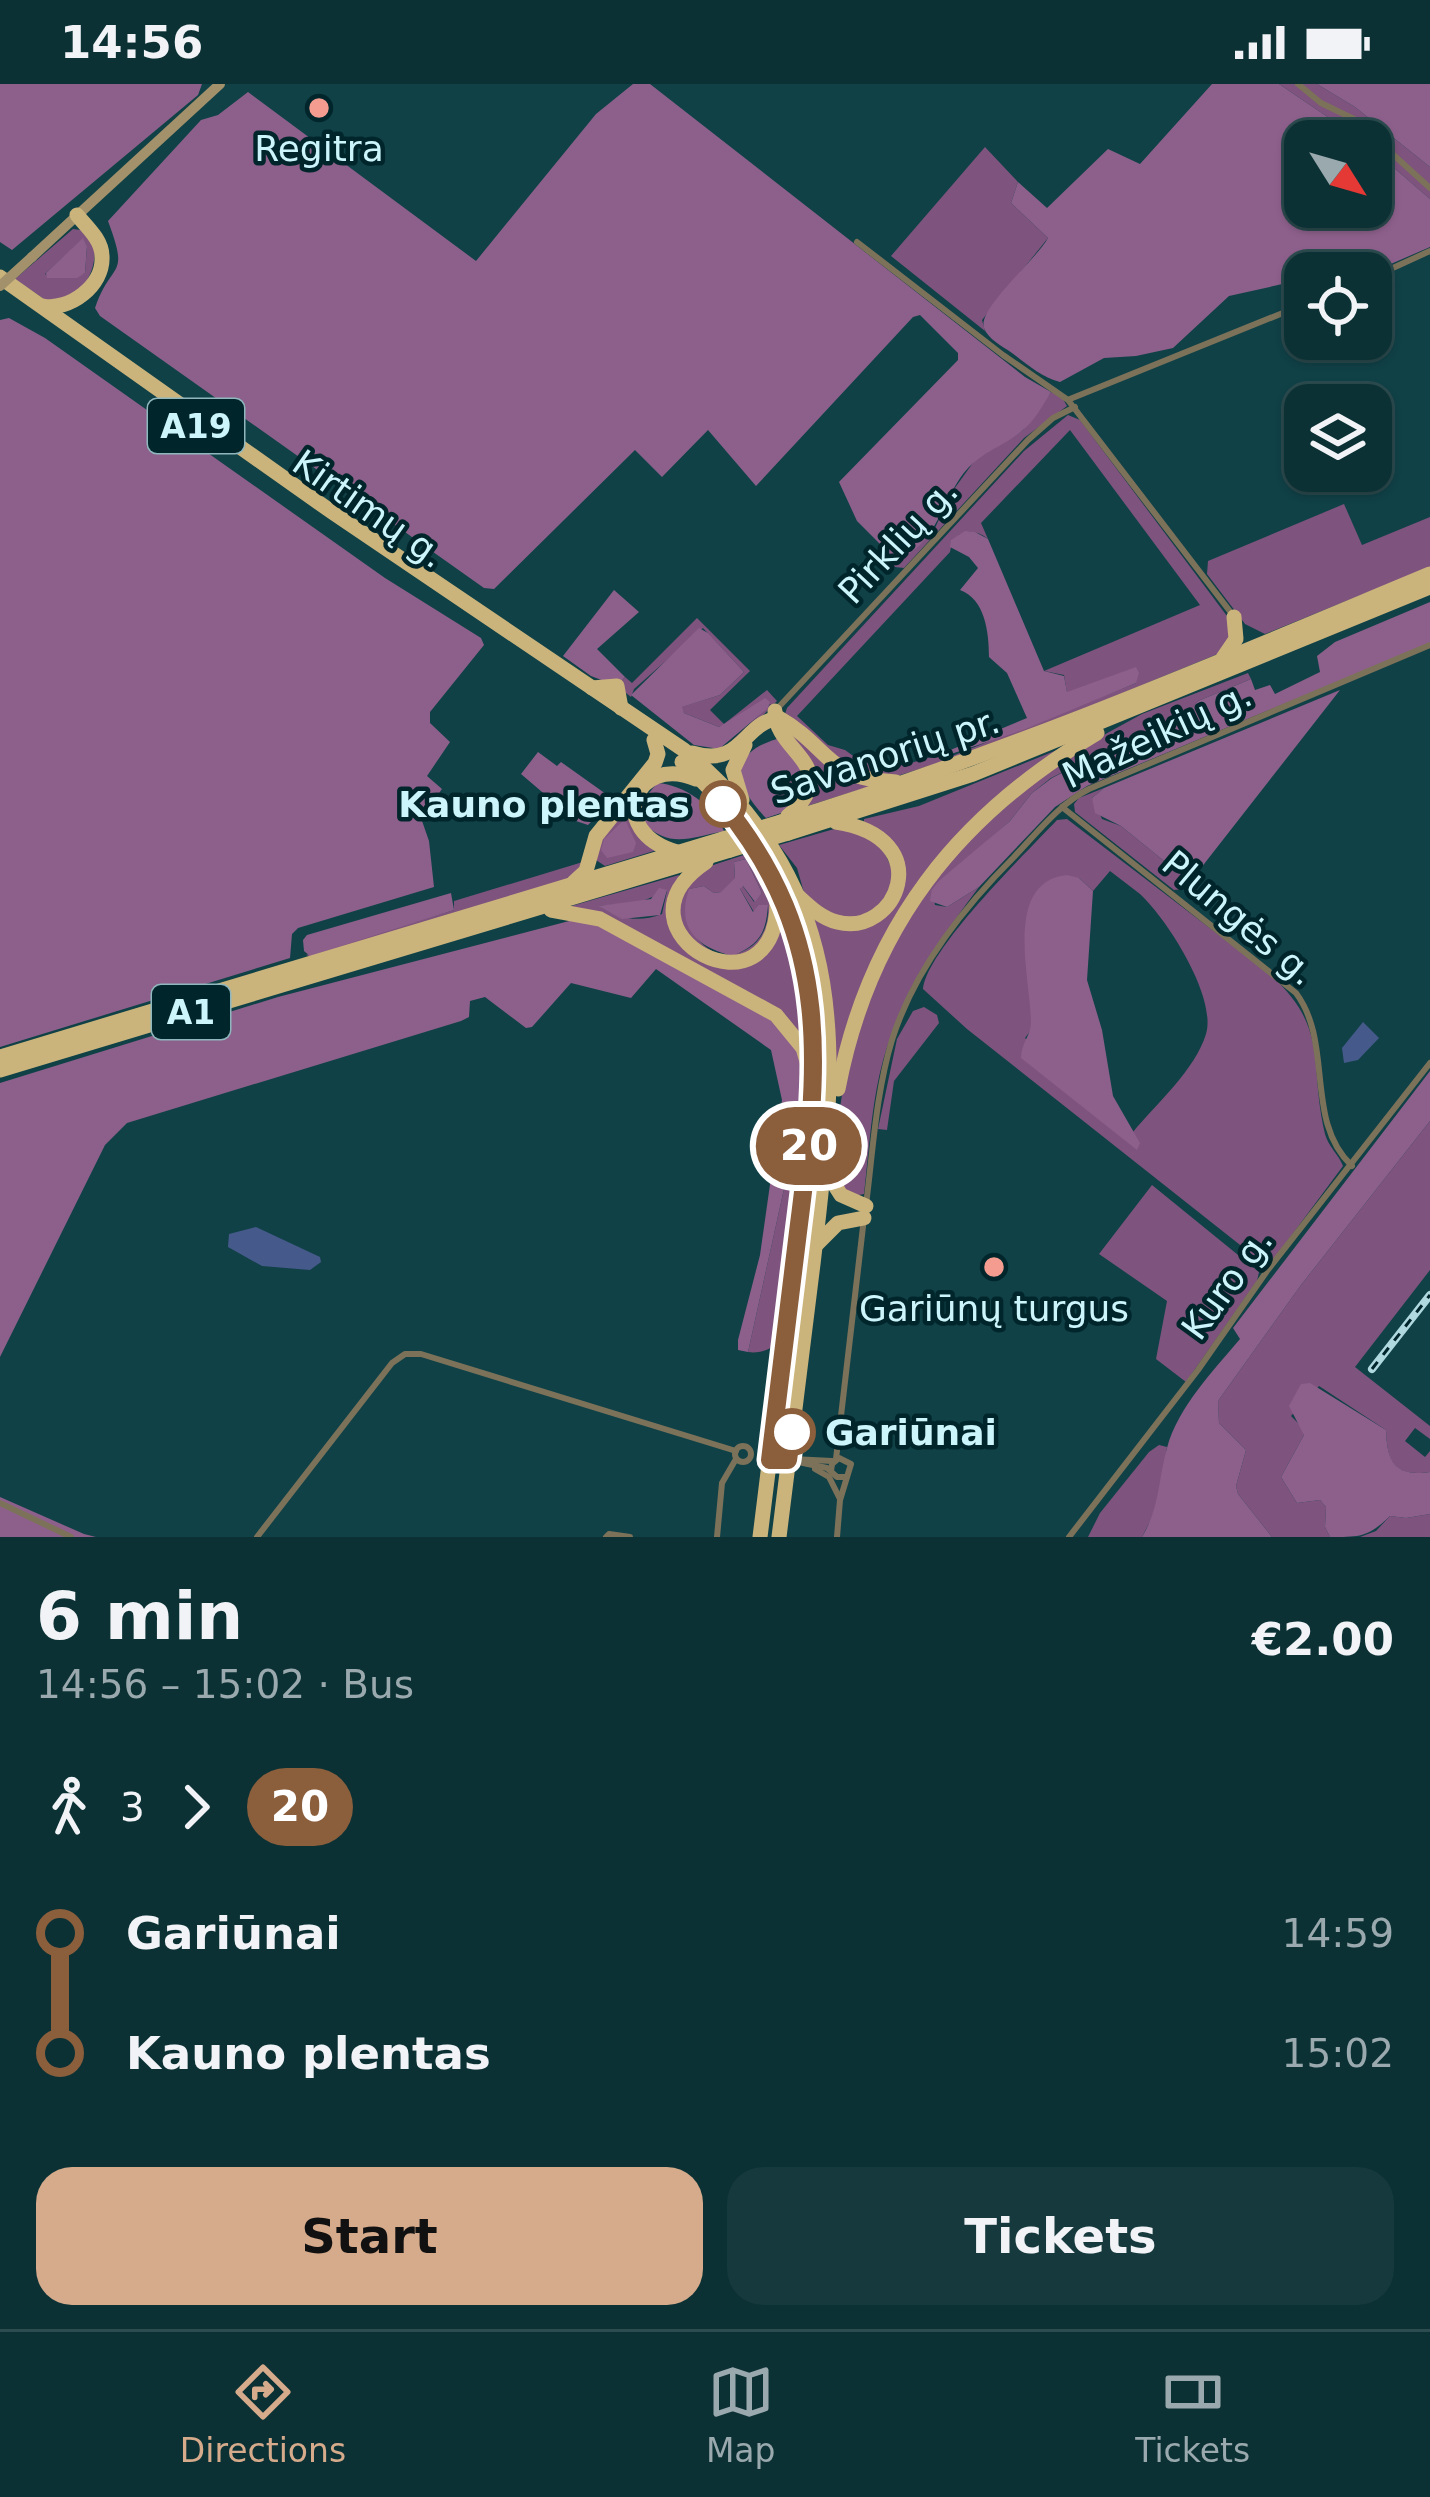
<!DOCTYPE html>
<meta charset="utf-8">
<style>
body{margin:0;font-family:"DejaVu Sans",sans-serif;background:#15393d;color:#f1f3f6;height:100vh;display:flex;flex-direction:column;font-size:45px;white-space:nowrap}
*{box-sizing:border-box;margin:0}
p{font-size:39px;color:#9aa9ad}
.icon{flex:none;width:66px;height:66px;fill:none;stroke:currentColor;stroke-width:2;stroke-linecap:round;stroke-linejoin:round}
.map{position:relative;height:1453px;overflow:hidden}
.panel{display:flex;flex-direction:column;background:#0c3135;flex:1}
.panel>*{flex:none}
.badge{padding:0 24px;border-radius:39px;font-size:42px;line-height:78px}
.needle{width:78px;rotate:127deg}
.tools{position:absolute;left:1284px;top:36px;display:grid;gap:24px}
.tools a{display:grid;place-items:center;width:108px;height:108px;border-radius:24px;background:#0c3135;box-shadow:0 3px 9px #0004,0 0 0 3px #2c4c50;font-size:60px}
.map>.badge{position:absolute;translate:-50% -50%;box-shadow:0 0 0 6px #fff}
.legs{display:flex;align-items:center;gap:18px;height:132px;padding:0 36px;font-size:39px}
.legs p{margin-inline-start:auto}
.head{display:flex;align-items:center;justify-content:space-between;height:204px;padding:0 36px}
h1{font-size:66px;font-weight:700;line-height:90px}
.primary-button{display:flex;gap:24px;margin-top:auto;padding:24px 36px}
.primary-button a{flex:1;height:138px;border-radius:36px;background:#d6ab8b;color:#111;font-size:48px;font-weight:700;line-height:138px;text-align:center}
.primary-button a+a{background:#15393d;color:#f1f3f6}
ul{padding:0 36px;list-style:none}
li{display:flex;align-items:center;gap:42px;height:120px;font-size:45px}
li i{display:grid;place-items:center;width:18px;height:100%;margin:0 15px;background:currentColor}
li i::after{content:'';width:30px;height:30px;margin:-15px;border:9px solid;border-radius:50%;background:#0c3135}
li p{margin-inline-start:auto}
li:first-child i{background:linear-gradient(#0000 50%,currentColor 0)}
li:last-child i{background:linear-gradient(currentColor 50%,#0000 0)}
.status{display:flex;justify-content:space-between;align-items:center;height:84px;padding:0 60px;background:#0c3135;direction:ltr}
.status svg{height:33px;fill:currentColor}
.tabs{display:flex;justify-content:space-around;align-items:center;height:168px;border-top:3px solid #2c4c50;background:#0c3135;font-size:33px;color:#9aa9ad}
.tabs a{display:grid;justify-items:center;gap:6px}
.tabs .on{color:#d6ab8b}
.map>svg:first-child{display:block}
.green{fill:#7e537d;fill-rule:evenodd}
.forest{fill:#8d608b}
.water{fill:#46598b}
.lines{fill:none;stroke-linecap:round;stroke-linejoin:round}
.minor{stroke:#7c725a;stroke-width:6}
.secondary{stroke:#a2916a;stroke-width:10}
.trunk{stroke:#cbb47c;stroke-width:15}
.rail-casing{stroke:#afd9df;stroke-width:8}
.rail{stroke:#00262b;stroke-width:3;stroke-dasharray:9;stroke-linecap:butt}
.secondary-bridge{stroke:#a2916a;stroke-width:10}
.trunk-bridge{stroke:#cbb47c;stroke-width:15}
.line-1-casing{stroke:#fff;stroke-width:27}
.line-1{stroke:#8b5e3c;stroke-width:18}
.poi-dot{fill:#f59c91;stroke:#00262b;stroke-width:4.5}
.stop-1-dot{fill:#fff;stroke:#8b5e3c;stroke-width:6}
.labels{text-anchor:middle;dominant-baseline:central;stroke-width:9;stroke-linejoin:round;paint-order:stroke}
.shield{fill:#00262b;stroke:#8fb7bd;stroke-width:3}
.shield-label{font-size:33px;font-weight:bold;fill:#ccf5fb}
.poi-label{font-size:36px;fill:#ccf5fb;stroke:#00262b}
.street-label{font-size:36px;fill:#ccf5fb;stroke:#00262b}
.stop-label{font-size:36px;font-weight:bold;fill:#ccf5fb;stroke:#00262b;text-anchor:end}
</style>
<div class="status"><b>14:56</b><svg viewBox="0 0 49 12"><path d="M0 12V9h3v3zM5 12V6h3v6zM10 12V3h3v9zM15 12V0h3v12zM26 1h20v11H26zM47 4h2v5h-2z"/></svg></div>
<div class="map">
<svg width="1430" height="1453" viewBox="0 0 1430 1453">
<rect width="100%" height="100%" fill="#104147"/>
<g class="green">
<path d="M1279 0H1317L1355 23 1430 83V115L1371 64V57H1363Z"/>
<path d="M985 63 1018 98 1011 119 1048 154 982 236 985 247 891 172Z"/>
<path d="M73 145 81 146 95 164C95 193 81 211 54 222L15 195ZM83 155 87 162 85 189C74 193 55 197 45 190Z"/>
<path d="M1051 308 1061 312 1067 322 1024 354 904 484 895 483 883 464 898 475 935 444 952 408 975 376 1023 346Z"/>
<path d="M1068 331 1080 336 1230 536 1233 545 1220 569 1004 658 891 694 854 690 785 630 787 624 1024 367ZM1070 346 1200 521 1044 587 1064 591 1067 609 1135 584 1136 599 947 674 945 669 904 681 863 679 845 666 828 661 797 632 950 468C953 447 972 442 988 455L981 439Z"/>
<path d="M1344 420 1362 461 1430 433V483L1265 550 1245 540 1207 490 1208 477Z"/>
<path d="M697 534 750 587 710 626 724 640 767 606 777 617 734 661 725 663 771 620 719 643 684 629 681 623 720 611 744 588 703 544 634 605 631 613 617 602 625 593 632 599Z"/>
<path d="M1248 589 1251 595 1198 617 1181 637 1141 649 1132 664 1106 666 1051 694 1032 709 1010 737 932 805 935 821 947 823 979 803C944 849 910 900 890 955 872 1003 870 1059 864 1110L849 1113 831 1084 846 984 869 902 938 783 1060 675 1142 630Z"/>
<path d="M789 643 878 700 807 722 784 648Z"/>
<path d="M1057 666 911 810 837 999 834 932 811 832 834 840 892 822 890 755 864 740V735L919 722Z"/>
<path d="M679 669 768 764 806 846 827 1007 782 1369 820 956 778 800Z"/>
<path d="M1104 704 1092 714 1102 735 1121 742 1190 798 1183 805 1174 806 1075 728 1074 720 1079 714Z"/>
<path d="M631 724 657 766 605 782 596 776 595 765 618 731Z"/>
<path d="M1067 735 1266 887C1331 943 1308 977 1325 1050 1328 1062 1339 1071 1343 1082L1274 1175 1254 1172 967 945 923 905C928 864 1026 769 1057 736ZM1110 787C1120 795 1130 802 1140 810 1167 835 1217 913 1206 950 1195 986 1157 1019 1133 1048L1139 1059 1025 954 1031 946 1079 794 1093 807Z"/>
<path d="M841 743 876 751 896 793 879 826 843 837 805 812 797 784 779 761Z"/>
<path d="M750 769C759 785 772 803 775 822 785 893 666 896 679 813L701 785ZM746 775 762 809 754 818 742 801 740 805 754 828 758 821H768C770 851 752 871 721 872 693 859 679 835 690 805L704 802 714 809 722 808 735 795 734 778Z"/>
<path d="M586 777 575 793 311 873 306 871 454 826V817Z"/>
<path d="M679 791 674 846 738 881 781 828 800 887 810 966 568 823ZM667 807 662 830C638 839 620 835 599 822L640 818Z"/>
<path d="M924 923 937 931 939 939 894 997 887 1046 878 1045 897 955 913 927Z"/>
<path d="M806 1005 779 1255C774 1265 760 1270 748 1268Z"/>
<path d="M1430 1037V1186L1355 1283 1430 1342V1355L1415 1344 1405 1357 1425 1373 1430 1367V1388C1395 1393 1387 1379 1386 1346L1319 1302 1291 1332 1303 1344 1304 1351 1281 1393 1297 1419 1320 1416 1326 1423 1325 1443 1330 1453H1272L1238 1410 1236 1402 1246 1366 1219 1339 1218 1317 1301 1201Z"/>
<path d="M1152 1101 1259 1188 1257 1197 1186 1298 1156 1275 1167 1217 1099 1170Z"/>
<path d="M1159 1361 1167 1363 1158 1422 1142 1453H1088L1100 1429 1149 1368Z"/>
<path d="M1430 1430V1453H1360L1376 1447 1390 1432 1406 1434Z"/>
</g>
<g class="forest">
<path d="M0 0H202L198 11 12 166 0 158Z"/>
<path d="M633 0H650L1025 293 1051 308C1043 321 1035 336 1023 346 1003 363 980 368 963 390 943 416 932 470 894 474L857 437 839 398 958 276V269L920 231 913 233 756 402 708 346 662 393 635 366 494 505 484 504 100 232 95 224C112 175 130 196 108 137L201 36 218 31 248 8 476 177 596 30Z"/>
<path d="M1212 0H1279L1363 57H1305V123H1371V64L1430 115V163L1370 189H1305V195L1229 212 1173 264 1136 272 1104 274 1060 298C1041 293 1027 280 1012 269 1002 262 988 255 984 244 977 225 1036 176 1048 154L1011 119 1018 98 1047 124 1108 65 1140 80Z"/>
<path d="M1317 0H1430V83L1355 23Z"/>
<path d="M83 154 87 162 85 189 77 194H47L46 189Z"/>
<path d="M9 234 45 254 385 494 481 554 484 561 430 628V639L450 658 427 692 442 705 421 734 429 757 434 803 298 844 292 850 290 874 0 963V236Z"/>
<path d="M965 447 975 448 988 455 1044 587 1064 592 1067 608 1136 583 1139 589 1136 599 1023 646 945 672 948 667 1027 634 1007 589 989 573C989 548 985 515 960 506L978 484 969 473 950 463 951 456Z"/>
<path d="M614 506 639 528 597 565 625 593 617 602 591 592 563 572Z"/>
<path d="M1430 518V559L1087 702 1055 723 979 803 947 823 930 817 932 805 940 796 1010 737 1032 709 1052 694 1106 666 1132 664 1141 649 1181 637 1198 617 1251 595 1255 606 1270 601 1275 610 1320 588 1317 572 1335 558Z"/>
<path d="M699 544 708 549 744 588 720 611 682 623 684 629 719 643 765 614 770 618 768 624 719 665 694 661 631 611Z"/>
<path d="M1340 606 1190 798 1121 742 1095 729 1092 714 1104 704Z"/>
<path d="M777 655 794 665 806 701 787 727 766 734C734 701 727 670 777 655Z"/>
<path d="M538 668 557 682 561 678 613 715 588 741 576 737 521 690Z"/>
<path d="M657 699C685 701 712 721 724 747 689 754 670 765 642 738V718Z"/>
<path d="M625 735 636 759 633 768 607 774 601 766 604 755Z"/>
<path d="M746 775 762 809 755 818 743 802 740 805 753 828 758 821H768C766 850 759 861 732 872 696 862 676 844 689 805L704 802 714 809 721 808 735 794 734 778Z"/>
<path d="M1067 791 1079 794 1093 807 1087 896 1102 946 1113 1012 1140 1059 1137 1066 1021 974C1021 959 1031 951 1031 939 1031 896 1002 798 1067 791Z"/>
<path d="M659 804 667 806 660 831 622 835 598 822 651 815Z"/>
<path d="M451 809 454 826 310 872 304 867 303 856 307 851Z"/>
<path d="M573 836 599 842 767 931 789 953 802 976 806 1005 748 1268 738 1266V1256L760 1171 782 1016 771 966 656 885 631 914 571 899 532 943 526 944 485 913 470 917 469 933 461 937 127 1039 105 1061 0 1273V999L278 913Z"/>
<path d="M1430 987V1037L1301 1201 1218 1317 1219 1339 1246 1366 1236 1402 1238 1410 1272 1453H1142C1160 1423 1158 1396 1167 1364 1178 1323 1213 1287 1240 1255L1233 1244Z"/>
<path d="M1310 1299 1386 1346C1387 1378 1395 1393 1430 1388V1430L1406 1434 1390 1432C1368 1453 1361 1453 1330 1453L1325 1443 1326 1423 1320 1416 1297 1419 1281 1393 1304 1351 1289 1322 1301 1300Z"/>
<path d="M0 1413 84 1450 96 1453H0Z"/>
</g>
<g class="water">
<path d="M1363 938 1379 954 1358 976 1344 979 1342 964Z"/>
<path d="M256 1143 320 1173 321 1178 310 1186 262 1182 228 1163 229 1150Z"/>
</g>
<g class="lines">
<g class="minor">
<path d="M1298 0 1321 19 1354 35 1430 104"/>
<path d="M857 158 1003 271 1068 316 1232 530"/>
<path d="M1371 194 1430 167"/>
<path d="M1070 315 1305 220"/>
<path d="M775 627 1028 356 1053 334 1075 323"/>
<path d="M1062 723 1296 909C1334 960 1304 1037 1352 1082"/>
<path d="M866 1121C873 1066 876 1009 892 956 914 886 963 824 1014 773 1037 749 1059 720 1089 705L1430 561"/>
<circle cx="743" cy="1370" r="8"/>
<path d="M792 1375 832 1377"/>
<path d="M836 1375 864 1134"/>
<path d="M789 1376 827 1384 837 1393H846"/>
<path d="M815 1385 829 1393 840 1415"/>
<path d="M831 1387 832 1380 839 1374 851 1380 840 1416 837 1453"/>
<path d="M0 1419 71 1453"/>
<path d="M257 1453 392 1279 405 1270H421L736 1367"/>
<path d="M606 1453 609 1450 630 1453"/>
<path d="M717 1453 722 1399 736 1375"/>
<path d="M1069 1453 1198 1286 1267 1187 1430 979"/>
</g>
<path class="secondary" d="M32 173 220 0"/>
<g class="trunk">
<path d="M0 193 332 428 684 666C859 812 837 977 813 1180 802 1271 790 1362 779 1453"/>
<path d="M43 222C69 227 104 202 102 172 102 156 87 143 77 131"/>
<path d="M1223 574 1236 555 1234 533"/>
<path d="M592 604 617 602 621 624"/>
<path d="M775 627C775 669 845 682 788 732"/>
<path d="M692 669C743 684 742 639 779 634 830 663 825 695 896 698"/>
<path d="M682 678C761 748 813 854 816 960 817 1031 804 1101 795 1170 784 1265 772 1359 760 1453"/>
<path d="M742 716 733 686 745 661"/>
<path d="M781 738C1003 671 1216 579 1430 490"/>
<path d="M788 749 973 690 1430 503"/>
<path d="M677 768C604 747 635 669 696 695"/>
<path d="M706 778C601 848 781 945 777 812"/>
<path d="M574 798 586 787 596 752 655 679 658 670 654 656"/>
<path d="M798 812C810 823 821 834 837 838 896 854 940 754 836 738"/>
<path d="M551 826 600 835 776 931 803 964 810 988"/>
<path d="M0 973 723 755"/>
<path d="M0 986 730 766"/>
<path d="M838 1005C869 843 957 732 1097 649"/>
<path d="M825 1086 841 1111 866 1122"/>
<path d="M817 1160 838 1139 864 1134"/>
</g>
<defs>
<path id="rail" d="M1372 1285 1430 1211"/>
</defs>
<use href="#rail" class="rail-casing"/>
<use href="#rail" class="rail"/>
<path class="secondary-bridge" d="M0 202 32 173"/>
<g class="trunk-bridge">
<path d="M723 755 781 738"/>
<path d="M730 766 788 749"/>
</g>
</g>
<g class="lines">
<defs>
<path id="line-1" d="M723 720C835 857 819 985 798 1148 788 1224 779 1300 770 1376H788L792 1348"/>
</defs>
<use href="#line-1" class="line-1-casing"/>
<use href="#line-1" class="line-1"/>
</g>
<g class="poi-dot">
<circle cx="319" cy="24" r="12"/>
<circle cx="994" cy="1183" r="12"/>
</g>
<g class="stop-1-dot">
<circle cx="723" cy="720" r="21"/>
<circle cx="792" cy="1348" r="21"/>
</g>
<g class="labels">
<g class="shield">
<rect x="148" y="315" width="96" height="54" rx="9"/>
<rect x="152" y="901" width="78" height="54" rx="9"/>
</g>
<g class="shield-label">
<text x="196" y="342">A19</text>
<text x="191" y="928">A1</text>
</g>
<g class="poi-label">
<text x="319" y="64">Regitra</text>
<text x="994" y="1224">Gariūnų turgus</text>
</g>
<g class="street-label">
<text transform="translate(369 425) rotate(35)">Kirtimų g.</text>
<text transform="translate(898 457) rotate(-47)">Pirklių g.</text>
<text transform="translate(1157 651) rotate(-25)">Mažeikių g.</text>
<text transform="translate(885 672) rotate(-18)">Savanorių pr.</text>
<text transform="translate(1239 834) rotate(40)">Plungės g.</text>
<text transform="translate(1227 1200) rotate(-54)">Kuro g.</text>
</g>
<g class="stop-label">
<text x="690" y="720">Kauno plentas</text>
<text x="825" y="1348" text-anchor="start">Gariūnai</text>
</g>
</g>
</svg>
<div class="tools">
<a><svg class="needle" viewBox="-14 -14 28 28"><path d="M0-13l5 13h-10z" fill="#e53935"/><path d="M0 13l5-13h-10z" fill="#9aa9ad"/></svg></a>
<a><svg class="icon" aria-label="locate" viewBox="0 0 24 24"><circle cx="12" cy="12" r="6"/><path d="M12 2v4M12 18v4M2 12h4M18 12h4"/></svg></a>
<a><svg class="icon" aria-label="layers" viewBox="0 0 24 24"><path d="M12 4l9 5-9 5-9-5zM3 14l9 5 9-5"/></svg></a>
</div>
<b class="badge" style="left:809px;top:1062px;background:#8b5e3c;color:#fff">20</b>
</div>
<section class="panel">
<div class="head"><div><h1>6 min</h1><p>14:56 – 15:02 · Bus</p></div><b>€2.00</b></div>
<div class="legs"><svg class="icon" aria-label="walk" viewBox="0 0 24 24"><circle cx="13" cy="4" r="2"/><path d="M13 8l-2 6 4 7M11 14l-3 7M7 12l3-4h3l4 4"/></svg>3<svg class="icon" aria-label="forward" viewBox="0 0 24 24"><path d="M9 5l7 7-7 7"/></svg><b class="badge" style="background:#8b5e3c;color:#fff">20</b></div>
<ul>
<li><i style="color:#8b5e3c"></i><b>Gariūnai</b><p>14:59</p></li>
<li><i style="color:#8b5e3c"></i><b>Kauno plentas</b><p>15:02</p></li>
</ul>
<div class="primary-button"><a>Start</a><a>Tickets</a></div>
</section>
<nav class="tabs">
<a class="on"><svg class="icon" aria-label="directions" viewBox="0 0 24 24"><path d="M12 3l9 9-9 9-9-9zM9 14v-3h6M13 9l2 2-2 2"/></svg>Directions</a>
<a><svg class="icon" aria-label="map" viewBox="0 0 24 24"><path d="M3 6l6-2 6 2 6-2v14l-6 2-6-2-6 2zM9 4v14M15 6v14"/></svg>Map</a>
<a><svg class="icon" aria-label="tickets" viewBox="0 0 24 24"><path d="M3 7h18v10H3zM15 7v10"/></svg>Tickets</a>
</nav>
